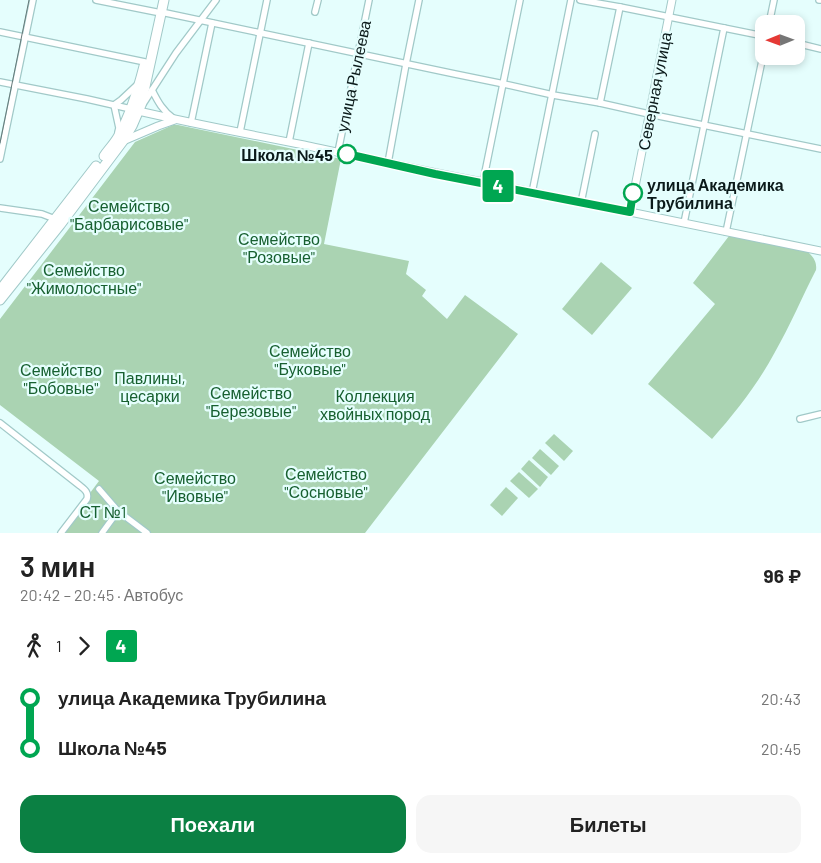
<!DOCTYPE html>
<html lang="ru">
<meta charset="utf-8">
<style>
body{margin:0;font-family:Barlow,sans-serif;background:#f6f6f6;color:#222;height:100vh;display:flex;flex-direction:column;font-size:19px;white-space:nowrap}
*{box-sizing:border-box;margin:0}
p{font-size:16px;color:#767676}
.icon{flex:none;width:28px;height:28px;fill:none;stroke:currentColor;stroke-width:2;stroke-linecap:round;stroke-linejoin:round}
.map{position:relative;height:533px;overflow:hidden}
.drawer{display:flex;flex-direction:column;background:#fff;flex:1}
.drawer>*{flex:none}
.badge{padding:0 10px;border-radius:4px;font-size:18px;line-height:32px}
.needle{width:32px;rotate:269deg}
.tools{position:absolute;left:755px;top:15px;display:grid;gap:10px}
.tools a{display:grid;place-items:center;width:50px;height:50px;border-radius:10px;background:#fff;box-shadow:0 2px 8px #0003;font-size:25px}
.map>.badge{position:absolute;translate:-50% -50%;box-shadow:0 0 0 2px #fff}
.legs{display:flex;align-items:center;gap:8px;height:55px;padding:0 20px;font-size:16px}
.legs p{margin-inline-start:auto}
.head{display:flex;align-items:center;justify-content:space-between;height:85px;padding:0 20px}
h1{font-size:28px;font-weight:600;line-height:38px}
.primary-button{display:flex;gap:10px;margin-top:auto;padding:10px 20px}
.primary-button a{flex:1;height:58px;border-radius:15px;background:#0b8043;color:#fff;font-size:20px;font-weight:600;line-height:58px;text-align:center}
.primary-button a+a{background:#f6f6f6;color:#222}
ul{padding:0 20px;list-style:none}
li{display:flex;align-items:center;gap:18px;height:50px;font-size:19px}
li i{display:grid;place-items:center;width:8px;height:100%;margin:0 6px;background:currentColor}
li i::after{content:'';width:12px;height:12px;margin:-6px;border:4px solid;border-radius:50%;background:#fff}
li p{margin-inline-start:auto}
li:first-child i{background:linear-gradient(#0000 50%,currentColor 0)}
li:last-child i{background:linear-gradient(currentColor 50%,#0000 0)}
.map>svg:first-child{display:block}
.green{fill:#aad3b2}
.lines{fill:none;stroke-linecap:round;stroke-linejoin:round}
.minor-casing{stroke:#a1c9c8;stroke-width:8}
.major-casing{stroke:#a1c9c8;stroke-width:9}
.highway-casing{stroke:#a1c9c8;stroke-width:11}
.minor{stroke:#fff;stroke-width:5.5}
.major{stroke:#fff;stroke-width:7}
.highway{stroke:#fff;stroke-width:9}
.tram{stroke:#667979;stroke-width:1}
.line-1-casing{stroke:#fff;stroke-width:11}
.line-1{stroke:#00a651;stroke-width:8}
.stop-1-dot{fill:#fff;stroke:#00a651;stroke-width:2.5}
.labels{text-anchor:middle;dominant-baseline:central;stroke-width:4.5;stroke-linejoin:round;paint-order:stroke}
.street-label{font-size:16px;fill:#0b1a1a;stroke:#e5fefd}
.stop-label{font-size:16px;font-weight:bold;fill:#0b1a1a;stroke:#e5fefd;text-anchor:end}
.park-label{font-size:16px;fill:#176030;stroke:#e5fefd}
</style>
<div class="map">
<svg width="821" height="533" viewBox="0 0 821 533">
<rect width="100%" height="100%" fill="#e5fefd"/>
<g class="green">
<path d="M173 125H178L341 159 324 244 409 261 406 274 426 290 422 296 447 319 465 295 518 334 365 533H60L99 481 0 405V319L135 142Z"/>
<path d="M729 236 808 252C814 258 817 262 816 270 802 297 790 326 775 352 758 384 736 412 712 439L648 384 715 304 693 283Z"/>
<path d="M601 262 632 288 592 335 562 309Z"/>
<path d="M554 434 573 451 564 461 545 443Z"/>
<path d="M540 449 559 466 551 475 532 458Z"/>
<path d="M529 460 548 477 540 487 521 469Z"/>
<path d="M519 472 538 489 529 498 510 481Z"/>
<path d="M506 487 518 498 502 516 490 505Z"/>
</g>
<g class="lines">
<defs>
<g id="minor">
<path d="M96 0 156 12"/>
<path d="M580 0 620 7 764 36"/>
<path d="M819 0H821"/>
<path d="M161 12 455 74 504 84 553 95 600 103 649 114 821 149"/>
<path d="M315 12 318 0"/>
<path d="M769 24 774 0"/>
<path d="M0 32 145 62"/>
<path d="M796 43 821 49"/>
<path d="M0 82 87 99 131 109"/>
<path d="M152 90C158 102 163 111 173 118"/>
<path d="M600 103 620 7"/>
<path d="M143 104 176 53 216 0"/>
<path d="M114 105 121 100 137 85"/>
<path d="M114 105 119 128 118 132"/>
<path d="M191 123 212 23"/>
<path d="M240 132 267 0"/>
<path d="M289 142 309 43"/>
<path d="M338 152 369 0"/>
<path d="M0 159 33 0"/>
<path d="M388 163 406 64 419 0"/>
<path d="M483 182 520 0"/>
<path d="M532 193 571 0"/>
<path d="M581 203 595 134"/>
<path d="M0 208 42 214 55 219"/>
<path d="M684 223 724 28"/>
<path d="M726 232 764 51"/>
<path d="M800 419 821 414"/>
<path d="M0 423 79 485C84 489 89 492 87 499L61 533"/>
<path d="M99 489 118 511 147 533"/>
<path d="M102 533 118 511"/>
</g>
<g id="major">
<path d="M134 110C190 123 247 134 304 145 364 158 423 171 483 182L821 251"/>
<path d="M123 141 158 126 175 120"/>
<path d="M630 212 672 0"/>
</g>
<g id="highway">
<path d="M104 156C108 150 114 144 118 137 130 115 138 90 144 66"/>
<path d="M0 290 96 166"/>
<path d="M0 300 60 225 123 141 132 126 141 105 164 0"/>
</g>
</defs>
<use href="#minor" class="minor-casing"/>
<use href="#major" class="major-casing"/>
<use href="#highway" class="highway-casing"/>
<use href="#minor" class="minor"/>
<use href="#major" class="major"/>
<use href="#highway" class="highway"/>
<path class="tram" d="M0 143 29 0"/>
</g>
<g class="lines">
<defs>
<path id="line-1" d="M347 154 435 174 630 212 633 193"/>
</defs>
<use href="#line-1" class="line-1-casing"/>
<use href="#line-1" class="line-1"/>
</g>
<g class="stop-1-dot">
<circle cx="347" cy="154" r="9"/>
<circle cx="633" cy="193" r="9"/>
</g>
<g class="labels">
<g class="street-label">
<text transform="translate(353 76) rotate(-78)">улица Рылеева</text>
<text transform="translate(654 91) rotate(-79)">Северная улица</text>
</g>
<g class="stop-label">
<text x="333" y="154">Школа №45</text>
<text x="647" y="184" text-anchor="start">улица Академика<tspan x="647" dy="18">Трубилина</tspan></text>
</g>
<g class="park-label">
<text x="129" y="205">Семейство<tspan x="129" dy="18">"Барбарисовые"</tspan></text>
<text x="279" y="238">Семейство<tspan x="279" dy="18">"Розовые"</tspan></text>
<text x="84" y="269">Семейство<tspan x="84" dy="18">"Жимолостные"</tspan></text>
<text x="310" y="350">Семейство<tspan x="310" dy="18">"Буковые"</tspan></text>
<text x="61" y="369">Семейство<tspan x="61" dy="18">"Бобовые"</tspan></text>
<text x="150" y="377">Павлины,<tspan x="150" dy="18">цесарки</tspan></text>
<text x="251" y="392">Семейство<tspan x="251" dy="18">"Березовые"</tspan></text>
<text x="375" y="395">Коллекция<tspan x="375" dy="18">хвойных пород</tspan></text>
<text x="326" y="473">Семейство<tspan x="326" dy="18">"Сосновые"</tspan></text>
<text x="195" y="477">Семейство<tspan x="195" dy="18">"Ивовые"</tspan></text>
<text x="103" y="511">СТ №1</text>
</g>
</g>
</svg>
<div class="tools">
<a><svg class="needle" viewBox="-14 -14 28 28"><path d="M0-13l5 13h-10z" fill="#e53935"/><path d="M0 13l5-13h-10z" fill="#767676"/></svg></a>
</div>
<b class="badge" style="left:498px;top:186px;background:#00a651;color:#fff">4</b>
</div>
<section class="drawer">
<div class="head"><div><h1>3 мин</h1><p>20:42 – 20:45 · Автобус</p></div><b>96 ₽</b></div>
<div class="legs"><svg class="icon" aria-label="walk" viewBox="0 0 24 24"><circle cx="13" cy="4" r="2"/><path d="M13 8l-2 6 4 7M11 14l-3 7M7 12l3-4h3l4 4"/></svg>1<svg class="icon" aria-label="forward" viewBox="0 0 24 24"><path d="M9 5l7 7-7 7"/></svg><b class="badge" style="background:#00a651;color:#fff">4</b></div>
<ul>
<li><i style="color:#00a651"></i><b>улица Академика Трубилина</b><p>20:43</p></li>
<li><i style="color:#00a651"></i><b>Школа №45</b><p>20:45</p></li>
</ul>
<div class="primary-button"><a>Поехали</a><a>Билеты</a></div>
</section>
